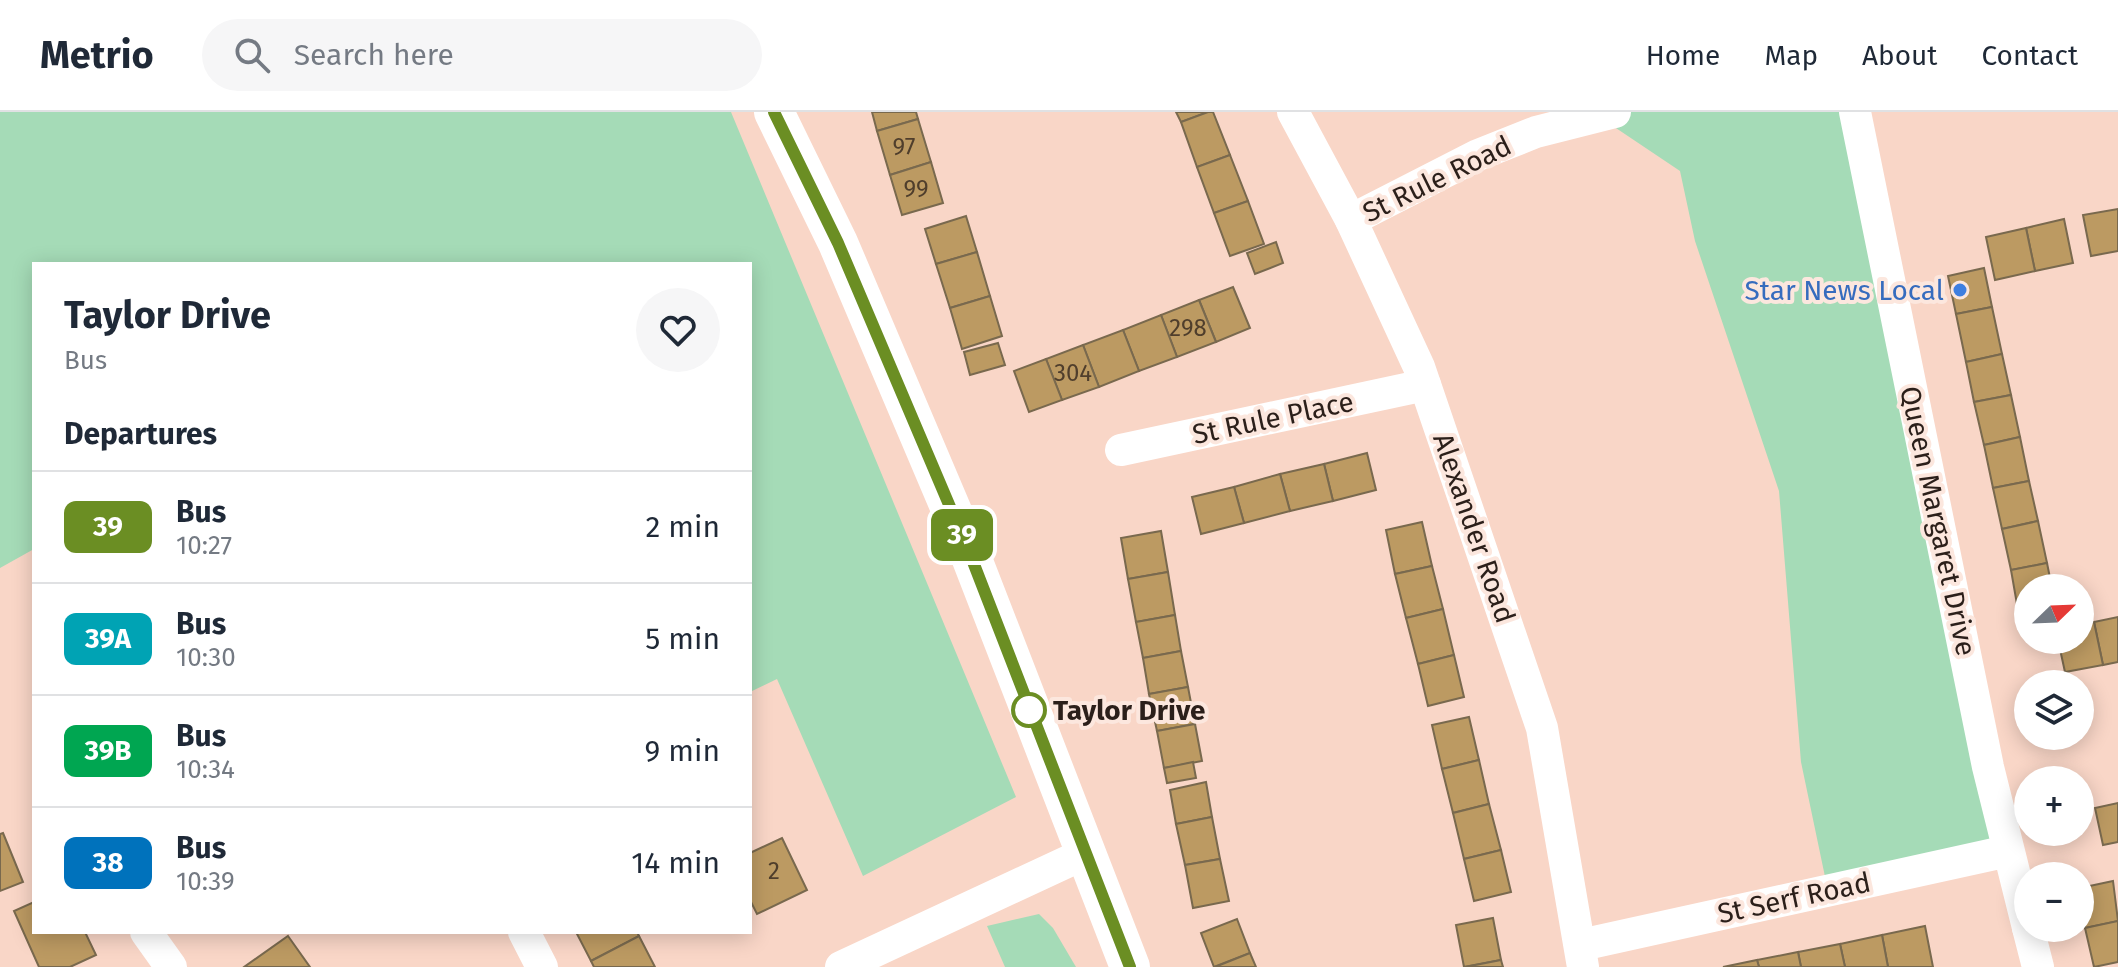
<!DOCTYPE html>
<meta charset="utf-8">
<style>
body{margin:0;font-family:"Fira Sans",sans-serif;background:#f6f6f7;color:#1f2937;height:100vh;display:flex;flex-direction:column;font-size:30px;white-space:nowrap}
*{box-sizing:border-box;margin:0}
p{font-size:26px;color:#747a83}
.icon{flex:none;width:44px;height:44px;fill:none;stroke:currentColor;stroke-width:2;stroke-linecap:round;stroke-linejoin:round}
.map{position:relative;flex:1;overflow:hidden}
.details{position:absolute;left:32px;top:150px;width:720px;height:672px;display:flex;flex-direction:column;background:#fff;border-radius:0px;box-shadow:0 4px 20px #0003}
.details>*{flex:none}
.badge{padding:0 16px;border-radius:12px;font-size:28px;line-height:52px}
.needle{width:52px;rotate:67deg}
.fabs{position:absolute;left:2014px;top:462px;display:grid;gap:16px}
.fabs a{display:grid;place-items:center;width:80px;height:80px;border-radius:50%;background:#fff;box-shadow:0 4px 20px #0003;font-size:40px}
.map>.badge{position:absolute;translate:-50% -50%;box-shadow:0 0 0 4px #fff}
h2{padding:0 32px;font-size:30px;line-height:72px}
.round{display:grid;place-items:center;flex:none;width:84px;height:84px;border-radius:42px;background:#f6f6f7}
.overview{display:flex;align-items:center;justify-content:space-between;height:136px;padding:0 32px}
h1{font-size:38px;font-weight:700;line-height:60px}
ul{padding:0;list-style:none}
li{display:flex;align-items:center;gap:24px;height:112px;padding:0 32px;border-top:2px solid #e0e1e3}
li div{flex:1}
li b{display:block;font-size:30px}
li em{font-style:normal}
li .badge{min-width:88px;font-weight:700;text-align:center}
header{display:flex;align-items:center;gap:48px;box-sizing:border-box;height:112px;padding:0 40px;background:#fff;border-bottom:2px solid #e0e1e3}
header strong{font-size:38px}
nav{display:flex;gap:44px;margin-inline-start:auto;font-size:28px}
.search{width:560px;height:72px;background:#f6f6f7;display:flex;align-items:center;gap:20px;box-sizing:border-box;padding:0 28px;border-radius:44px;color:#747a83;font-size:30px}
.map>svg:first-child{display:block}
.green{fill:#a5dbb7}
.building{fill:#bc9a62;stroke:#79694e;stroke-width:2}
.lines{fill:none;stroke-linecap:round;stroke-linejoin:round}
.minor{stroke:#fff;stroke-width:32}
.tertiary{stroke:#fff;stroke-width:40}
.line-casing{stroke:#fff;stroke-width:18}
.line{stroke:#6b8e23;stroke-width:12}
.shop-dot{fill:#3f7fe0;stroke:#fce7de;stroke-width:3}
.stop-dot{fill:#fff;stroke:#6b8e23;stroke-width:4}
.labels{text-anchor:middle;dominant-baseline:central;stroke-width:8;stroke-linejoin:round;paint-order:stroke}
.number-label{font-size:24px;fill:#4f3e2c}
.street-label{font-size:28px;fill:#2b1f1a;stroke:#fce7de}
.shop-label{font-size:28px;fill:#366cbe;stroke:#fce7de;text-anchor:end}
.stop-label{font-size:28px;font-weight:bold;fill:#2b1f1a;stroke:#fce7de;text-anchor:start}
</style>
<header>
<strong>Metrio</strong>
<div class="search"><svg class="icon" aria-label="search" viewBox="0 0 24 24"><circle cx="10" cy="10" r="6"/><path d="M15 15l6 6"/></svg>Search here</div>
<nav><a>Home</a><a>Map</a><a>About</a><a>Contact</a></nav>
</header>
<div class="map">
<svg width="2118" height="855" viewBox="0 0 2118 855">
<rect width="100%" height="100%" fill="#f9d6c7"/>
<g class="green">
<path d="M0 0H731L1016 685 863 764 777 567 750 580V152H34V437L0 456Z"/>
<path d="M1615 0H1855L2008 739 1828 779 1801 650 1779 379 1695 129 1680 59 1598 4Z"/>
<path d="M1039 802 1053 816 1076 855H1005L987 814Z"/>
</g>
<g class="building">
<path d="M872 0H916L918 7 877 19Z"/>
<path d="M1176 0H1208L1181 10Z"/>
<path d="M1208 0H1213L1230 43 1197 55 1181 10Z"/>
<path d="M918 7 931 50 890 63 877 19Z"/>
<path d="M1230 43 1248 89 1214 101 1197 55Z"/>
<path d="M931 50 943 91 902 103 890 63Z"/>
<path d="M1248 89 1264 132 1230 144 1214 101Z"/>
<path d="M2118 97V139L2091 144 2083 103Z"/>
<path d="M966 104 977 140 936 152 925 117Z"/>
<path d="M2064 107 2073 151 2035 159 2026 116Z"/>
<path d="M2026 116 2035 159 1995 168 1986 125Z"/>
<path d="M1276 130 1283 151 1255 162 1247 141Z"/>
<path d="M977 140 990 184 950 196 936 152Z"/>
<path d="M1984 156 1992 195 1956 202 1948 164Z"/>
<path d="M1233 175 1250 216 1216 230 1199 188Z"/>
<path d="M990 184 1002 224 962 237 950 196Z"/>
<path d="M1199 188 1216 230 1177 245 1161 203Z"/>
<path d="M1992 195 2002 242 1966 250 1956 202Z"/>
<path d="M1161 203 1177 245 1139 259 1123 218Z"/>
<path d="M1123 218 1139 259 1099 275 1083 233Z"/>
<path d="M998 231 1005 253 970 263 964 240Z"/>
<path d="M1083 233 1099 275 1062 288 1046 247Z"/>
<path d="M2002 242 2011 283 1974 290 1966 250Z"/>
<path d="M1046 247 1062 288 1029 300 1014 259Z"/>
<path d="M2011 283 2020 325 1984 333 1974 290Z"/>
<path d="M2020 325 2029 369 1993 376 1984 333Z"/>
<path d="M1367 341 1376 378 1333 389 1324 352Z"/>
<path d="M1324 352 1333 389 1290 399 1280 362Z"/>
<path d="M1280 362 1290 399 1244 411 1234 375Z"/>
<path d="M2029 369 2038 409 2002 417 1993 376Z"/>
<path d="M1234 375 1244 411 1201 422 1192 385Z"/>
<path d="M2038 409 2047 451 2011 458 2002 417Z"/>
<path d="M1422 410 1432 454 1395 462 1386 418Z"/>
<path d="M1161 419 1168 460 1128 467 1121 426Z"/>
<path d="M2047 451 2052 476H2028V496L2018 498 2011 458Z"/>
<path d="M1432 454 1443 497 1406 506 1395 462Z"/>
<path d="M1168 460 1175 503 1136 510 1128 467Z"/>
<path d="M1443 497 1454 543 1418 552 1406 506Z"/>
<path d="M1175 503 1181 539 1143 546 1136 510Z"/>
<path d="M2118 505V550L2103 553 2094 510Z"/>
<path d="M2094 510 2103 553 2065 560 2058 528H2080V513Z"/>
<path d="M1181 539 1188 575 1149 582 1143 546Z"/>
<path d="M1454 543 1464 585 1428 594 1418 552Z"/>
<path d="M1188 575 1195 612 1157 619 1149 582Z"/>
<path d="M1469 605 1479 648 1442 657 1432 613Z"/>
<path d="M1195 612 1202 649 1164 656 1157 619Z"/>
<path d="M1479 648 1489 692 1453 701 1442 657Z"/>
<path d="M1193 650 1196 666 1167 671 1164 656Z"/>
<path d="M1206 670 1212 705 1176 712 1170 678Z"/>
<path d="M2118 691V730L2103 733 2095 696Z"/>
<path d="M1489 692 1501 738 1464 747 1453 701Z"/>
<path d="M1212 705 1220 747 1185 753 1176 712Z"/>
<path d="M3 721 23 770 0 779V722Z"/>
<path d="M782 726 807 778 757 802 750 788V741Z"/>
<path d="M1501 738 1511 780 1474 789 1464 747Z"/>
<path d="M1220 747 1229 789 1193 796 1185 753Z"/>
<path d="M2113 769 2118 809 2085 816 2080 776Z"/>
<path d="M34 790V820H85L96 843 70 855H39L14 799Z"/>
<path d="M1493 806 1501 848 1464 855 1456 813Z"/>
<path d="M1237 807 1250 841 1214 855 1201 821Z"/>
<path d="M2118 809V850L2094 855 2085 816Z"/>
<path d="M1925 814 1933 855H1888L1882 823Z"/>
<path d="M576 820H637L639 824 591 849Z"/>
<path d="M1882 823 1888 855H1845L1840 832Z"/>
<path d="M288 824 310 855H244Z"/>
<path d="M639 824 655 855H594L591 849Z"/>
<path d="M1840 832 1845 855H1801L1798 840Z"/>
<path d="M1798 840 1801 855H1759L1757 848Z"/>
<path d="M1250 841 1256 855H1215Z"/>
<path d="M1501 848 1503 855H1465Z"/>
<path d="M1757 848 1759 855H1723Z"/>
</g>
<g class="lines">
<g class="minor">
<path d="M1293 0 1351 108 1419 255 1542 616 1583 855"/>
<path d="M1855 0 1988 655 2028 816"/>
<path d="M1351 108 1478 43 1536 20 1615 0"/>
<path d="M1121 338 1425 273"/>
<path d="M2028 816 2038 855"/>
<path d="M146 820 171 855"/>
<path d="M524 820 542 855"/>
<path d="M1581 833 2008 739"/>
<path d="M841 855 1084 742"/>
</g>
<path class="tertiary" d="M774 0 838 131 970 442 1130 855"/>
</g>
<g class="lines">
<defs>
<path id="line" d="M774 0 838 131 970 442 1130 855"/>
</defs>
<use href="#line" class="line-casing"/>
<use href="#line" class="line"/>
</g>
<circle class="shop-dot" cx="1960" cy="178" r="8"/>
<circle class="stop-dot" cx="1029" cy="598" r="16"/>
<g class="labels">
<g class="number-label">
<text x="904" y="35">97</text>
<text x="916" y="77">99</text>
<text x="1188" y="216">298</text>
<text x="1073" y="261">304</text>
<text x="774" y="759">2</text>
</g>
<g class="street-label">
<text transform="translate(1437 67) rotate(-26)">St Rule Road</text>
<text transform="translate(1273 306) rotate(-12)">St Rule Place</text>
<text transform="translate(1938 409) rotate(78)">Queen Margaret Drive</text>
<text transform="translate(1474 416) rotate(71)">Alexander Road</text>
<text transform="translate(1794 786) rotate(-12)">St Serf Road</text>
</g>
<g class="shop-label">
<text x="1944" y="178">Star News Local</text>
</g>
<g class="stop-label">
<text x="1053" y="598">Taylor Drive</text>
</g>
</g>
</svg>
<div class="fabs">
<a><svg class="needle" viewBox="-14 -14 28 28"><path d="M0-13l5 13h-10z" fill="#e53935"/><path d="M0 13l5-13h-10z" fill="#747a83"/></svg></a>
<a><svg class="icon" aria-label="layers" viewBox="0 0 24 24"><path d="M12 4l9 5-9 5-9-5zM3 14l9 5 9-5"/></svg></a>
<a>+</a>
<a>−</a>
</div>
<b class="badge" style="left:962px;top:423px;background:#6b8e23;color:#fff">39</b>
<section class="details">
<div class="overview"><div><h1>Taylor Drive</h1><p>Bus</p></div><a class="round"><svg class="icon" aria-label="heart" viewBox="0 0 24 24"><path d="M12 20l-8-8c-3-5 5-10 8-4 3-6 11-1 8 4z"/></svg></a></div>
<h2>Departures</h2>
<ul>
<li><span class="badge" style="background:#6b8e23;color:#fff">39</span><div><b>Bus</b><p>10:27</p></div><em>2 min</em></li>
<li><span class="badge" style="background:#00a3b4;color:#fff">39A</span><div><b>Bus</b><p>10:30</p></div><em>5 min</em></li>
<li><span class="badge" style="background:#00a651;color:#fff">39B</span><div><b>Bus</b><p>10:34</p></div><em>9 min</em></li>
<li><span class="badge" style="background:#0072bc;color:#fff">38</span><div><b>Bus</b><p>10:39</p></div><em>14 min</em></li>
</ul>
</section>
</div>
